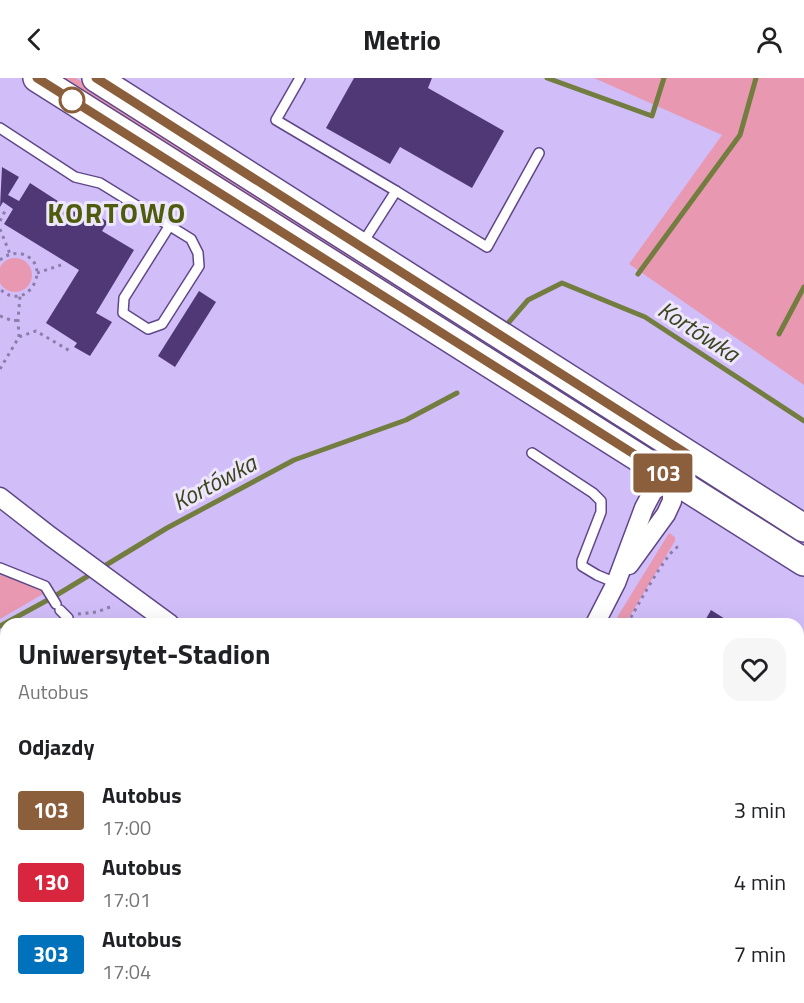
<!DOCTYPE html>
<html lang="pl">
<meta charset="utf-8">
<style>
body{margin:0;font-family:"Titillium Web",sans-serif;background:#f6f6f6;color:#202124;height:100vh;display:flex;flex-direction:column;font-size:22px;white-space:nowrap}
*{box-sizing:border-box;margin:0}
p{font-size:20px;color:#757577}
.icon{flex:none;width:33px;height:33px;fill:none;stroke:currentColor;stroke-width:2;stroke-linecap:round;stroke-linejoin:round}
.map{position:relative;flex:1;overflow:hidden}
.details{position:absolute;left:0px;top:540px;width:804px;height:386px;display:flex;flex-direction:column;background:#fff;border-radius:18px 18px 0 0;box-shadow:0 6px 24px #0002}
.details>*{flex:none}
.badge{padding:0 12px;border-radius:4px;font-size:21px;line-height:39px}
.map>.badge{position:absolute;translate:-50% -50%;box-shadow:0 0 0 3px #fff}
h2{padding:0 18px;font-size:22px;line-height:54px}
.round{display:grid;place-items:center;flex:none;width:63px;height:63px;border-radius:18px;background:#f6f6f6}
.overview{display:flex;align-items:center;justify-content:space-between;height:102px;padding:0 18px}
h1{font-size:28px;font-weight:700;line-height:45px}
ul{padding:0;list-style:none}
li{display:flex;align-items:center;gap:18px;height:72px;padding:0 18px}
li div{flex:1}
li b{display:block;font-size:22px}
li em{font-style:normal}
li .badge{min-width:66px;font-weight:700;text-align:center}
header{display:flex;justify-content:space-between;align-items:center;height:78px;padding:0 18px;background:#fff;font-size:27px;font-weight:700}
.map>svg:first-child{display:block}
.green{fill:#e899b1}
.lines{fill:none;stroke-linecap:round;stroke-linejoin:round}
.stream{stroke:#727d3f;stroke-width:5}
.building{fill:#503877}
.lane-casing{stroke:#604888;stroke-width:12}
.street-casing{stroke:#604888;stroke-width:21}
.secondary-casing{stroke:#604888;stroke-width:30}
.path{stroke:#8c7daa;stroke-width:3;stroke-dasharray:3 4.5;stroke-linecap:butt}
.lane{stroke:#fff;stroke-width:9}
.street{stroke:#fff;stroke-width:18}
.secondary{stroke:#fff;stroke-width:27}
.line-casing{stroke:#fff;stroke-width:14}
.line{stroke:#8b5e3c;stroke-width:9}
.stop-dot{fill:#fff;stroke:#8b5e3c;stroke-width:3}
.labels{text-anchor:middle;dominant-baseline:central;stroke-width:6;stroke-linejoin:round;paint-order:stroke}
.water-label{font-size:24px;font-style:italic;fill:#3b441b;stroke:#ede6fd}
.district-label{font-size:28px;font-weight:bold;letter-spacing:1.5px;fill:#4e5c0c;stroke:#ede6fd}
</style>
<header><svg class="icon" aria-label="back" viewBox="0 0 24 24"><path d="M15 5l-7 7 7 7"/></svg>Metrio<svg class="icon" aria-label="person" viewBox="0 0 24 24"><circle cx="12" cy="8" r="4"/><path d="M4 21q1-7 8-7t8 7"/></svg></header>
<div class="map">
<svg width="804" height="925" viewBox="0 0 804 925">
<rect width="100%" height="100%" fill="#d1bef9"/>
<g class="green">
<path d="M58 0H76L638 356 633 364Z"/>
<path d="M594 0H804V307L629 186 722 57Z"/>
<circle cx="15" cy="197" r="17"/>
<path d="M669 455 675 459V463L625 546H613Z"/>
<path d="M0 497 38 508 43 516 0 541Z"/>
<path d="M0 748 6 752V878L0 882Z"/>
<path d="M55 920H178L187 925H53Z"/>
</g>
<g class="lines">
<g class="stream">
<path d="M547 0 652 38 664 0"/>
<path d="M638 196 740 57 756 0"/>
<path d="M509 244 528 222 562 205 645 239 804 343"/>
<path d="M779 256 804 209"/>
<path d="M0 548 55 518 167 450 294 382 406 342 457 315"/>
</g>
</g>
<g class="building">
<path d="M354 0H432L428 10 504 53 472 110 400 69 390 86 326 50Z"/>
<path d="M2 89 19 99 8 117 19 123 30 105 81 138 86 130 108 144 102 153 134 172 96 235 112 244 90 278 74 269 77 265 46 245 79 192 4 146 13 131 3 124 0 129Z"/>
<path d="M199 213 216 224 175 289 158 278Z"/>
<path d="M711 532 733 546H703Z"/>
<path d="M798 587 804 590V685L798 694Z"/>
<path d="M798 697 804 701V752L798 748Z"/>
<path d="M798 868H804V925H686L677 920H798Z"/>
<path d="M219 920H340L337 925H229Z"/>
<path d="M373 920H419L418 925H372Z"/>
</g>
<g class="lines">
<defs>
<g id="lane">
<path d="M300 0 276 42 396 113 362 166"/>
<path d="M0 50 75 99 100 105 191 161 198 175 199 188 162 246 148 251 123 235 124 220 170 147"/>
<path d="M396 113 487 169 539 75"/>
<path d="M532 375 593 415 601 423V434L582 483V488L597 497 616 505"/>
<path d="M0 490 45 508 56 526"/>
<path d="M60 532 68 540"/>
</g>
<g id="street">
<path d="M0 419 50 458 170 546"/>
<path d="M629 487 666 436 672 423V400"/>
<path d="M595 546 616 505 644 430 653 413 672 400 687 376"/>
<path d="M798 802H804"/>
<path d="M489 920V925"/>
</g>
<g id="secondary">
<path d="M37 0 804 484"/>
<path d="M96 0 804 450"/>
</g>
</defs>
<use href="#lane" class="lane-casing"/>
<use href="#street" class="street-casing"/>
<use href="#secondary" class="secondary-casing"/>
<g class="path">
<path d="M0 143 6 131"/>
<path d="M0 151 10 176"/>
<path d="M0 182C6 177 14 174 22 176 55 186 27 237 0 211"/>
<path d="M37 195 61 187"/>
<path d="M0 238 13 243 18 242"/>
<path d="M19 259 18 242 20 218"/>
<path d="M0 291 19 259 36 253 70 273"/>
<path d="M78 536 97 534 110 529"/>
<path d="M627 546C637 530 665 475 679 468"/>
<path d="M0 580 6 576"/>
<path d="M0 726 6 730"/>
<path d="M460 920V925"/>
<path d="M521 920 522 925"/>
<path d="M661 920 671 925"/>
</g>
<use href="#lane" class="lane"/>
<use href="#street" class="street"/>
<use href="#secondary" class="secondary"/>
</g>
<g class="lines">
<defs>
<path id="line" d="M37 0 672 400 687 376 96 0"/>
</defs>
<use href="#line" class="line-casing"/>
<use href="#line" class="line"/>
</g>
<circle class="stop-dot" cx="72" cy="22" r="12"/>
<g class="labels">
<g class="water-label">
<text transform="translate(699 253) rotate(33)">Kortówka</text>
<text transform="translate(214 404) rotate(-28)">Kortówka</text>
</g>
<g class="district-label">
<text x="117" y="134">KORTOWO</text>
</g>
</g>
</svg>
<b class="badge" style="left:663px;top:395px;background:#8b5e3c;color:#fff">103</b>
<section class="details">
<div class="overview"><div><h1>Uniwersytet-Stadion</h1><p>Autobus</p></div><a class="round"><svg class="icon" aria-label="heart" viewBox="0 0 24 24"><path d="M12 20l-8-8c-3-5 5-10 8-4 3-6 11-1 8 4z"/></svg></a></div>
<h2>Odjazdy</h2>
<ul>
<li><span class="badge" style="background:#8b5e3c;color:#fff">103</span><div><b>Autobus</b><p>17:00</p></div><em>3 min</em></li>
<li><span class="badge" style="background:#d7263d;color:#fff">130</span><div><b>Autobus</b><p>17:01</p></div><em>4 min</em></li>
<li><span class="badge" style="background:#0072bc;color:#fff">303</span><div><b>Autobus</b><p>17:04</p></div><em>7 min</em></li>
</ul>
</section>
</div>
